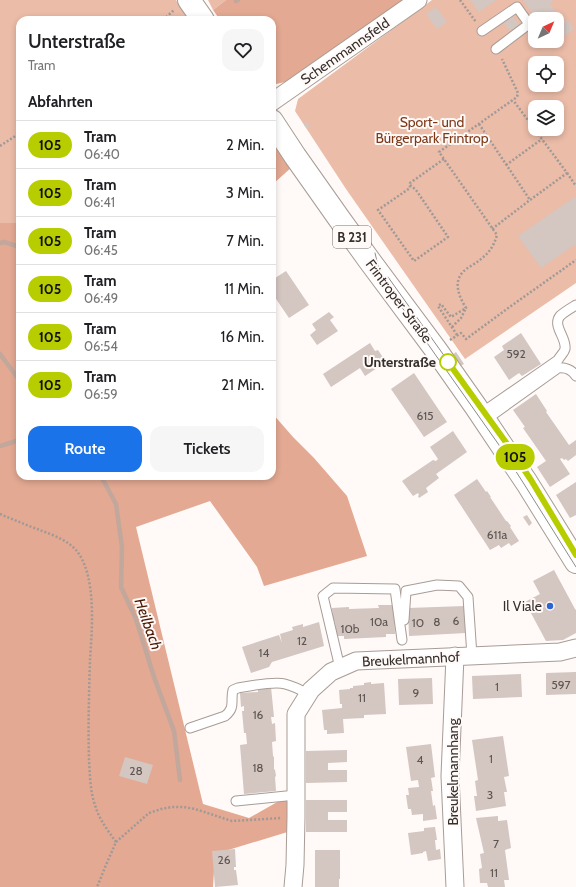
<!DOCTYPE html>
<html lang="de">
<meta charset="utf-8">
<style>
body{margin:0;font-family:Cabin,sans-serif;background:#f6f6f6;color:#202124;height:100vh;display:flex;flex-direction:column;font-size:15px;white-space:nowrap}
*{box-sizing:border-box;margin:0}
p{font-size:13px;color:#757577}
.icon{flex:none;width:22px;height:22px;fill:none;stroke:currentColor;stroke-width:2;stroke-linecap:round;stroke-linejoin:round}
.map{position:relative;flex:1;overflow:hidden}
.details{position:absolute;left:16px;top:16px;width:260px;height:464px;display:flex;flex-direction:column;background:#fff;border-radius:12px;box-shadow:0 2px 6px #0003}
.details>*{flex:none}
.badge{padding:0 8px;border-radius:13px;font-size:14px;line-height:26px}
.needle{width:26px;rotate:44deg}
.fabs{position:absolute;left:528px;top:12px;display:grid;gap:8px}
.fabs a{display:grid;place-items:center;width:36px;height:36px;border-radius:8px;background:#fff;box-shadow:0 2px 6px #0003;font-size:20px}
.map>.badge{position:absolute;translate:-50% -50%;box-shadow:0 0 0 2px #fff}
h2{padding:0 12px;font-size:15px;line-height:36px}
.round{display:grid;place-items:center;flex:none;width:42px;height:42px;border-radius:12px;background:#f6f6f6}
.overview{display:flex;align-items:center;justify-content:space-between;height:68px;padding:0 12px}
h1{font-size:19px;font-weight:600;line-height:30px}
.cta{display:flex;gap:8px;margin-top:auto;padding:8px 12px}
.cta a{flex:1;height:46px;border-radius:12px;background:#1a73e8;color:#fff;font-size:16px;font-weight:600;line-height:46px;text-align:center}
.cta a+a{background:#f6f6f6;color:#202124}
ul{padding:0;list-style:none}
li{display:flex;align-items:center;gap:12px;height:48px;padding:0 12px;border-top:1px solid #e0e0e0}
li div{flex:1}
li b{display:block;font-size:15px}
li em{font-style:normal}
li .badge{min-width:44px;font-weight:700;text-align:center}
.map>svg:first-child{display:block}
.green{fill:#ebbca8;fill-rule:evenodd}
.forest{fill:#e3a992}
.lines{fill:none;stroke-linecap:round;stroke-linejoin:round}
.stream{stroke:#c2a79c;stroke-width:4.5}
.building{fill:#d4c6c1}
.service-casing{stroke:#a89c96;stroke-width:11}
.minor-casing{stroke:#a89c96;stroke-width:19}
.primary-casing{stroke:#a89c96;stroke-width:24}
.path{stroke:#9f9997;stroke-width:2.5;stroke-dasharray:2 2;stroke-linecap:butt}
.service{stroke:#fff;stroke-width:9}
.minor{stroke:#fff;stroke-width:17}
.primary{stroke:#fff;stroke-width:22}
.tram{stroke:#8f8987;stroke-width:1}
.line-casing{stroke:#fff;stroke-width:9}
.line{stroke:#b7cd00;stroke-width:6}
.stop-dot{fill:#fff;stroke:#b7cd00;stroke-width:2}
.poi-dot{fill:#2c64d2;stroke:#fff9f7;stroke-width:1.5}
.labels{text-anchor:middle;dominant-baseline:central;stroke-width:4;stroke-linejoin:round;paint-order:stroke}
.number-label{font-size:12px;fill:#5d5552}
.shield{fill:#fff9f7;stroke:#726c6a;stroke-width:1}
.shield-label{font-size:13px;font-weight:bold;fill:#352f2d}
.street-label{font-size:14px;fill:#352f2d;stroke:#fff9f7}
.park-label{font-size:14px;fill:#7d3818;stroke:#fff9f7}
.stop-label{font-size:14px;font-weight:bold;fill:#352f2d;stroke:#fff9f7;text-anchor:end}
.poi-label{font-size:14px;fill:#352f2d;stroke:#fff9f7;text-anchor:end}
.water-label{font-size:15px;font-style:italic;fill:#491600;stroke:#fff9f7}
</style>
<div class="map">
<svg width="576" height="887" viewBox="0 0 576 887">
<rect width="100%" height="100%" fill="#fff9f7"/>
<g class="green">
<path d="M0 0H176L190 20H20V223H0Z"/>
<path d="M208 0H226L213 10Z"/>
<path d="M432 0H576V283L465 359 346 189 295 111 298 99ZM535 19H557V41H535ZM535 63H557V85H535ZM535 107H557V129H535Z"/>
</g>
<g class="forest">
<path d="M226 0H404L285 82 272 85V20H220L213 10Z"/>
<path d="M272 138 293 166 272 185Z"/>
<path d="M0 223H20V476H272V413L293 437 314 458 347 496 367 556 264 586 257 567 210 501 136 527 203 804 249 818 293 793 294 830 215 854 213 887H0Z"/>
</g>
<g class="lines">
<g class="stream">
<path d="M236 1 238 0"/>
<path d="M0 243 4 242 20 247"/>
<path d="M0 354 20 381"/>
<path d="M0 446 16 441 20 438"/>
<path d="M101 476 116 504 122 547 121 587 136 619 154 677 174 731 180 780"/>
</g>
</g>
<g class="building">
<path d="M470 0H496L479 12Z"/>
<path d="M523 0H552L553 2 550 4 563 22 567 19 574 29 554 44 552 41H557V19H536Z"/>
<path d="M436 7 447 22 437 29 426 14Z"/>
<path d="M512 15 519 25 510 31 503 22Z"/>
<path d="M307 122 310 127 307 129 304 125Z"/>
<path d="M576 196V244L541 268 518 236Z"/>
<path d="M286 271 309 305 289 318 272 293 274 292 272 288V280Z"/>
<path d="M329 312 334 317 330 320 338 331 317 345 310 335 316 330 312 324Z"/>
<path d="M521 333 541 364 522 376 519 373 509 380 494 357 504 350 502 346Z"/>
<path d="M370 343 375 351 378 350 386 362 365 376 360 368 331 387 323 374Z"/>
<path d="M456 352 464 364 460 366 452 355Z"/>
<path d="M414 373 447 422 424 437 391 389Z"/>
<path d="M536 394 547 411 546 412 569 445 576 440V455L568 461 566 459 564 460 562 458 560 459 570 474 550 487 537 467 546 461 523 428 525 427 513 410Z"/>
<path d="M453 431 467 452 436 474 439 478 426 488 428 492 419 498 418 496 419 495 418 493 413 496 402 481 433 460 436 461 438 459 430 447Z"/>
<path d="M477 479 486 492 487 491 491 497H490L506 521H507L511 526 510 527 519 541 511 546 509 543 501 548 499 545 490 550 454 495Z"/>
<path d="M576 482V515L570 518 556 495Z"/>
<path d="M527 515 532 523 529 526 523 517Z"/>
<path d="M554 570 575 609 576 610V633L563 640 546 641 525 602 540 594 533 581Z"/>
<path d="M378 605H394L395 634H386V637L344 639V636H336L335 621H333L332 608 349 607V609L379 608Z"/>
<path d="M465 606 466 633 409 636 408 608Z"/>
<path d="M319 622 324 646 272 662 269 667 251 673 242 647 279 635 282 643 280 634 293 630 292 627 303 624V627Z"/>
<path d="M576 672V694L546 695V673Z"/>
<path d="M521 674 522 697 473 699 472 676Z"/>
<path d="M432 678 433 704 399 705 398 679Z"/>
<path d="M371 682V684L384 683 386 714 364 715V718L343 719 344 733 327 734V730H324L322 710 342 708V704H340L339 690 350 689V688H353V686L364 685V683Z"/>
<path d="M271 687 274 717H271L272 724 275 723 276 741 272 742 273 756 274 757V769L275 770 276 776 275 777 276 791 244 794 240 745 247 744 246 733H244L242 711H244V706L241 707 240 693 258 692V688Z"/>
<path d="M503 736 509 776 504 777 507 792H504L506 806 476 811 474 796H477L475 781 478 780 472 740Z"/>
<path d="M431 744 435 777 431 778 433 791H431L433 806 435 805 437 819 423 821V814L412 815 411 809H408L406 795H409L408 788 419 787 418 780 411 781 406 747Z"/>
<path d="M347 750V762L328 763V770H347V782L306 783V751Z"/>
<path d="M125 757 153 765 147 784 119 776Z"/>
<path d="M306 800H347V812H328V820H347V832H306Z"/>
<path d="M498 816V821L507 820 511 848 505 850 509 880H504L505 887H488L487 883H480L479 869 482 868 480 854 484 853 476 818Z"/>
<path d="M435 827 437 840H435L436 850 440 849 441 859 428 861 426 851 423 852V853L411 855 408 833 424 831V828Z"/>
<path d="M235 849 236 867H234V870H236L238 885 215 887 212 851Z"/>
<path d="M315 850H340V879H339V887H315Z"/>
</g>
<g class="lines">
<defs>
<g id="service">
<path d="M482 31 517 7 529 24 496 49"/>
<path d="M480 414 558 360C560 356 564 353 565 349 567 338 552 326 560 316 564 312 571 308 576 305"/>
<path d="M484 421 558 368C565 367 572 370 576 376"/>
<path d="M404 620 406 591 437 585 459 586 468 597 472 656"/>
<path d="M340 668 323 596 333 588 395 589 402 640"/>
<path d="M190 728 225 716C236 707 230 701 233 690L238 688C249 686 275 681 285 684 293 686 301 690 308 694"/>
<path d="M236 801 296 795"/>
</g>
<g id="minor">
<path d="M272 102 418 0"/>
<path d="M455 656 450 776 455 887"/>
<path d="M293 887 295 865 296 817V714L311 690 331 672 356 661 560 652 576 648"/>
</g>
<g id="primary">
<path d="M189 0 203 20"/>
<path d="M272 121 295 156 338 217 369 260 436 350 476 407 527 483 576 562"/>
</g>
</defs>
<use href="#service" class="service-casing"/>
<use href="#minor" class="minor-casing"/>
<use href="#primary" class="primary-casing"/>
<g class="path">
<path d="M460 0 476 22"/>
<path d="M163 20 174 10"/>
<path d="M479 124 530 200"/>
<path d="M0 146 20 133"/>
<path d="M506 165 542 139"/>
<path d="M567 173 576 186"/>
<path d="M410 185 416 190 448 237 414 261 378 210 410 188V183L444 159"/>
<path d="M492 229 530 200 567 173 513 100"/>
<path d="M452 327 461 318 466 308"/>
<path d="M457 335 438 306 441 304 451 317 466 308C460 298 453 284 462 273 467 267 476 264 482 258 490 252 494 245 497 235L439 152 517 97 518 93 502 59"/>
<path d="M450 340 461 333 466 339 511 306 576 260"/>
<path d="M0 514C12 519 24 524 37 529 50 534 66 539 76 550 97 575 92 629 90 660 89 693 88 727 89 760 90 775 90 791 95 805 99 819 108 831 116 842L106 865 97 887"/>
<path d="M116 842 149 813 161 809 172 807H184L195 809 232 821 281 818"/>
</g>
<use href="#service" class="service"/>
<use href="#minor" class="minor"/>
<use href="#primary" class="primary"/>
<g class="tram">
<path d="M375 253 379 270 394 296 499 445 524 484 576 567"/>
<path d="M388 277 505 441 531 481 576 555"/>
</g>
</g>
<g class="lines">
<defs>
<path id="line" d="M448 362 505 441 531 480 576 555"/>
</defs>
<use href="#line" class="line-casing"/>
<use href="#line" class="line"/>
</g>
<circle class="stop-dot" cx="448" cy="362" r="8"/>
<circle class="poi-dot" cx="550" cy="606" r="4"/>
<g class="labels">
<g class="number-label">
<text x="516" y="353">592</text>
<text x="425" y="415">615</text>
<text x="497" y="534">611a</text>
<text x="456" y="620">6</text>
<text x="379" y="621">10a</text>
<text x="437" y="621">8</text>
<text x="418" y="622">10</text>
<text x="350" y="628">10b</text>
<text x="302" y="640">12</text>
<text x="264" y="652">14</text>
<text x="561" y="684">597</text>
<text x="497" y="686">1</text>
<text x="416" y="692">9</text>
<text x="362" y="697">11</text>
<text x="258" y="714">16</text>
<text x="491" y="758">1</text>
<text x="420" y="759">4</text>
<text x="258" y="767">18</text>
<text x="136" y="770">28</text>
<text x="490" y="794">3</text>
<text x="496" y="843">7</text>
<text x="224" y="859">26</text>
<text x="494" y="872">11</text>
</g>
<rect class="shield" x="333" y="226" width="38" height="22" rx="3"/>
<g class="shield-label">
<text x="352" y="237">B 231</text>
</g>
<g class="street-label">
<text transform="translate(345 51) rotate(-35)">Schemmannsfeld</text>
<text transform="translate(399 301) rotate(53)">Frintroper Straße</text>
<text transform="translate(411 659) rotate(-3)">Breukelmannhof</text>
<text transform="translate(453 772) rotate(-90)">Breukelmannhang</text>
</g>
<g class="park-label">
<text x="432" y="122">Sport- und<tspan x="432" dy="16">Bürgerpark Frintrop</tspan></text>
</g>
<g class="stop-label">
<text x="436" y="362">Unterstraße</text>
</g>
<g class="poi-label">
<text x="542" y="606">Il Viale</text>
</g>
<g class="water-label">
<text transform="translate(148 624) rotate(70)">Heilbach</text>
</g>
</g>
</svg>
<div class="fabs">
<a><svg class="needle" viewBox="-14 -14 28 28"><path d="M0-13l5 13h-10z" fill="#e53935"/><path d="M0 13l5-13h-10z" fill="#757577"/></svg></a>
<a><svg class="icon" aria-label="locate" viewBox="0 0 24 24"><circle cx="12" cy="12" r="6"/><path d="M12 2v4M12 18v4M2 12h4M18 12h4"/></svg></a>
<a><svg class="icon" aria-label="layers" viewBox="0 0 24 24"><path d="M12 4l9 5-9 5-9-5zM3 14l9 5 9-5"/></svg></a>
</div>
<b class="badge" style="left:515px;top:457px;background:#b7cd00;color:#111">105</b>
<section class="details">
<div class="overview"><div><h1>Unterstraße</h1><p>Tram</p></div><a class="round"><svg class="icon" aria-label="heart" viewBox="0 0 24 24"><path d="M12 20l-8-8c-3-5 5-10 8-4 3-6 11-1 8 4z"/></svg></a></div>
<h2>Abfahrten</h2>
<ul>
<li><span class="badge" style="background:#b7cd00;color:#111">105</span><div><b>Tram</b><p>06:40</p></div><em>2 Min.</em></li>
<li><span class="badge" style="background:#b7cd00;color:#111">105</span><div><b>Tram</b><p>06:41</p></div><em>3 Min.</em></li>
<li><span class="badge" style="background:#b7cd00;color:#111">105</span><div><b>Tram</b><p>06:45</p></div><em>7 Min.</em></li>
<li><span class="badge" style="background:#b7cd00;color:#111">105</span><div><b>Tram</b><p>06:49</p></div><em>11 Min.</em></li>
<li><span class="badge" style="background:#b7cd00;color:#111">105</span><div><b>Tram</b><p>06:54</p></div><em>16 Min.</em></li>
<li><span class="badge" style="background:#b7cd00;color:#111">105</span><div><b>Tram</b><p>06:59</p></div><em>21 Min.</em></li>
</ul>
<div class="cta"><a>Route</a><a>Tickets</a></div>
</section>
</div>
